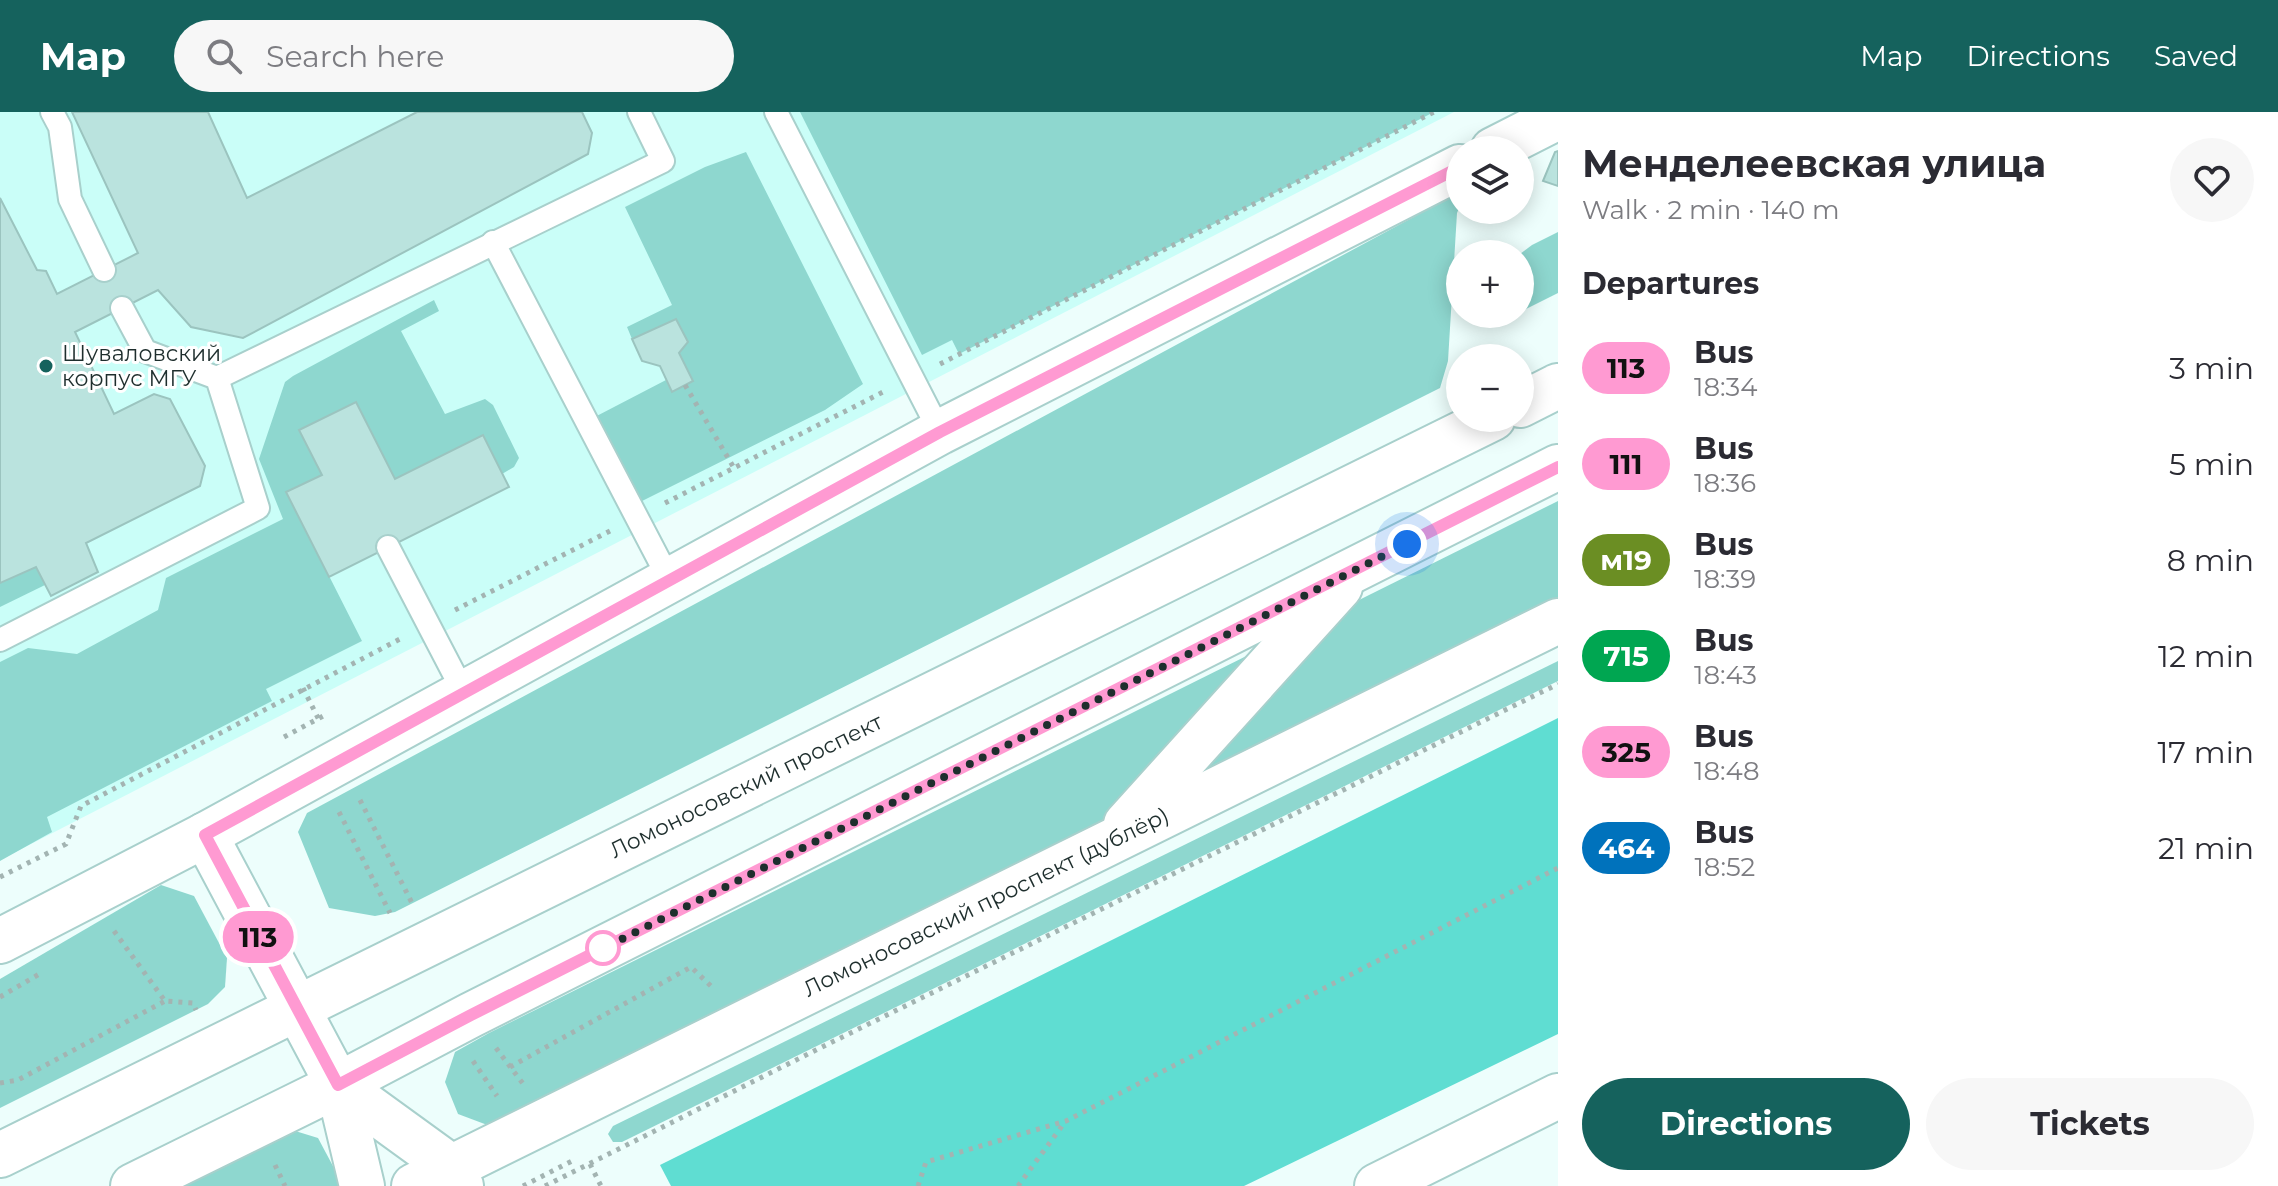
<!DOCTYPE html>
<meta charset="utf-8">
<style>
body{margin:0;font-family:Montserrat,sans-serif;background:#f7f7f7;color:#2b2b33;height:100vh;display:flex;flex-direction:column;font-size:30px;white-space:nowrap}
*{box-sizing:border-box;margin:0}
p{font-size:26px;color:#7c7c81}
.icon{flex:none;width:44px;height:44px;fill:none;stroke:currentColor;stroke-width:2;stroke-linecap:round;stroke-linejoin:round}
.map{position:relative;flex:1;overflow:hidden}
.details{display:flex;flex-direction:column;background:#fff;width:720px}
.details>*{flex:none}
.badge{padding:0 16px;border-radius:26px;font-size:28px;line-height:52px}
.buttons{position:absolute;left:1446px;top:24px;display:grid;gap:16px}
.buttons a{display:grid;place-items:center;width:88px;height:88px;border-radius:50%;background:#fff;box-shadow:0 4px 20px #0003;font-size:40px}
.you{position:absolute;width:40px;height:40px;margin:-20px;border:6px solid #fff;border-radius:50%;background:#1a73e8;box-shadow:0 0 0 12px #1a73e833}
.map>.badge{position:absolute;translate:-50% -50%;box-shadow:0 0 0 4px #fff}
h2{padding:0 24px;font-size:30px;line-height:72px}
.round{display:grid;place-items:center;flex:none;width:84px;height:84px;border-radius:42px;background:#f7f7f7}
.overview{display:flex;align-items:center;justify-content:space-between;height:136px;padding:0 24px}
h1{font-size:38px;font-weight:700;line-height:60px}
.button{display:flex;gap:16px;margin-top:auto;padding:16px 24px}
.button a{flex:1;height:92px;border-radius:48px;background:#15625d;color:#fff;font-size:32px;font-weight:700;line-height:92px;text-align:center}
.button a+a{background:#f7f7f7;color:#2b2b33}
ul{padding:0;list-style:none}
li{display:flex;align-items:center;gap:24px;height:96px;padding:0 24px}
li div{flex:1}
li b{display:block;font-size:30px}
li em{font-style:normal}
li .badge{min-width:88px;font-weight:700;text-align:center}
header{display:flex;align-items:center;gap:48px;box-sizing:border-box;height:112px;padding:0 40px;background:#15625d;color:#fff}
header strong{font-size:38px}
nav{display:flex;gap:44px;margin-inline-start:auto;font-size:28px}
.search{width:560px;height:72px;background:#f7f7f7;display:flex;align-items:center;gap:20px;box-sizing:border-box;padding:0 28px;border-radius:44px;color:#7c7c81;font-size:30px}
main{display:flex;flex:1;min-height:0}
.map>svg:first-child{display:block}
.built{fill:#cafef8}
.green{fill:#8ed7cf}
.forest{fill:#5fddd2}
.building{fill:#bae3de;stroke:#9bc4bf;stroke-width:2}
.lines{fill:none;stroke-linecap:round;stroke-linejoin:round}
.lane-casing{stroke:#a8d0cc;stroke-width:26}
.street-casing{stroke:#a8d0cc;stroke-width:48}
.secondary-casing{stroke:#a8d0cc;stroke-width:48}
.path{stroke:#a3b4b2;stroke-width:5;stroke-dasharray:4 6;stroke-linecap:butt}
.lane{stroke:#fff;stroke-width:22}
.street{stroke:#fff;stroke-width:44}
.secondary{stroke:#fff;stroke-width:44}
.line-casing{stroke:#fff;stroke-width:18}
.line{stroke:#ff9ad2;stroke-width:12}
.walk{stroke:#1e2e2d;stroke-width:8;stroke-dasharray:0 14.4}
.poi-dot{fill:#15625d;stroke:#fff;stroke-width:3}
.stop-dot{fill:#fff;stroke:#ff9ad2;stroke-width:4}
.labels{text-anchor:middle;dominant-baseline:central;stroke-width:6;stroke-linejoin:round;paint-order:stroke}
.poi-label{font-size:22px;fill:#1e2e2d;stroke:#fff;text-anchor:start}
.street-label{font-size:22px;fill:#1e2e2d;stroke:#fff}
</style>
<header>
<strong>Map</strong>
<div class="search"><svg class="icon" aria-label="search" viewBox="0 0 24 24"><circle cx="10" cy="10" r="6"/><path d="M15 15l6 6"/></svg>Search here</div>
<nav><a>Map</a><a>Directions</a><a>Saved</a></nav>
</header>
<main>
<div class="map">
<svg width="1558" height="1074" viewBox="0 0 1558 1074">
<rect width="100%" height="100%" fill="#edfefc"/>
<path class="built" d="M0 0H1454L0 748Z"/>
<g class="green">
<path d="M800 0H1434L959 242 952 228 922 243Z"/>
<path d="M746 40 863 272 825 298 630 395 589 308 666 268 672 280 693 269 679 241 688 230 676 207 632 227 627 215 672 193 625 95 705 55Z"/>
<path d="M1460 80V94L1457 101 1448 249 1440 276 395 800 375 804 329 796 298 720 307 701Z"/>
<path d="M1558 120V181L1520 200V142L1532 133Z"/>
<path d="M434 188 439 199 401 219 445 302 485 287 493 293 519 346 514 355 502 362 483 323 395 367 356 290 300 318 322 363 287 381 362 529 266 577 272 589 47 705 52 720 0 749V550L28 536 77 542 158 498 166 466 283 407 259 347 285 270 293 264Z"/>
<path d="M1558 389V488L490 1014 458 1002 445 970 455 940 489 921Z"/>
<path d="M36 455 45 473 0 495V471Z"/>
<path d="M1558 549V569L622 1030H613L608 1022 613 1014Z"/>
<path d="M161 773 194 784 227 846 225 875 208 892 0 996V867Z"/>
<path d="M292 1018 318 1026 342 1071 340 1074H172Z"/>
</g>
<path class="forest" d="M1558 606V922L1244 1074H671L660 1053Z"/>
<g class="building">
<path d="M72 0H208L247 86 417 0H582L592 21 588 42 243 226 191 215 158 178 75 220 114 302 154 282 170 287 205 354 200 374 86 431 98 460 51 484 36 455 0 471V86L37 158 46 159 57 182 138 141Z"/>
<path d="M1558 39V74L1543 69 1555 40Z"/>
<path d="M676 207 688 230 679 241 693 269 672 280 660 254 642 249 632 227Z"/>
<path d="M356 290 395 367 483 323 509 375 329 465 286 380 322 363 299 318Z"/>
</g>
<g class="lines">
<defs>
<g id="lane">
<path d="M52 0 60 15 70 87 104 158"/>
<path d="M776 0 940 320"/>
<path d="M493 130 670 469"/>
<path d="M217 266 663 49 639 0"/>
<path d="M388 435 464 581"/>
<path d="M0 528 258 396 217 266 145 239 122 196"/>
</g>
<path id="street" d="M1377 1074 1558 984"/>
<g id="secondary">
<path d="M1493 38 1558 5"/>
<path d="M1520 293 1558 274"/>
<path d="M1126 712 1340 475"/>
<path d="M205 723 338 973 362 1074"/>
<path d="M0 829 205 723 940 320 1460 55"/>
<path d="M338 973 451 1055 461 1074"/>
<path d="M0 1043 1493 306"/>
<path d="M133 1074 338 973 471 903 1558 355"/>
<path d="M414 1074 1558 509"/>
</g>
</defs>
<use href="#lane" class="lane-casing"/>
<use href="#street" class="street-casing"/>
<use href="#secondary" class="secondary-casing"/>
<g class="path">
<path d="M940 252 1434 0"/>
<path d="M685 273 734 356"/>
<path d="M665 391 885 279"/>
<path d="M455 498 610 419"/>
<path d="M303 576 319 608"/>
<path d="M284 625 325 603"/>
<path d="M360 688 413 793"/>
<path d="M339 700 390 801"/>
<path d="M0 765 66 732 81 694 400 527"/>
<path d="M114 819 165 889 193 891 196 898"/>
<path d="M0 885 41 861"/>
<path d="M496 936 524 973"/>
<path d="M473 949 497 984"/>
<path d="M510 955 691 855 714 877"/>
<path d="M0 971 18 968 165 889"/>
<path d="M590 1052 601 1074"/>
<path d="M275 1053 285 1074"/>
<path d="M523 1074 572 1049"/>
<path d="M545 1074 816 938 1558 572"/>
<path d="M918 1074 926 1050 1066 1009 1558 756"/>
<path d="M1018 1074 1065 1010"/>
</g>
<use href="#lane" class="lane"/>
<use href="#street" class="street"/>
<use href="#secondary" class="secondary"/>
</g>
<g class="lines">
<defs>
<path id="line" d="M1460 55 940 320 205 723 338 973 471 903 1558 355"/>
</defs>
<use href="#line" class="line-casing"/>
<use href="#line" class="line"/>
<path class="walk" d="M603 836 600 838 1407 432"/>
</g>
<circle class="poi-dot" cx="46" cy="254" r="8"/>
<circle class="stop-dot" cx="603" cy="836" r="16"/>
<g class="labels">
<g class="poi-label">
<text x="62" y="241">Шуваловский<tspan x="62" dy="25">корпус МГУ</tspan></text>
</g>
<g class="street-label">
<text transform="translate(746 674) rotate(-26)">Ломоносовский проспект</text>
<text transform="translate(986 790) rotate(-26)">Ломоносовский проспект (дублёр)</text>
</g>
</g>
</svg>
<div class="buttons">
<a><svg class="icon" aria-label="layers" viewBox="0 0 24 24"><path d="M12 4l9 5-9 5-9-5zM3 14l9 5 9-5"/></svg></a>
<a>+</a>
<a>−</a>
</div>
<div class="you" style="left:1407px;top:432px"></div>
<b class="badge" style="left:258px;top:825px;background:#ff9ad2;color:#111">113</b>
</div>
<section class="details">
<div class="overview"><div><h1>Менделеевская улица</h1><p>Walk · 2 min · 140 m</p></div><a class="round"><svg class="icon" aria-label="heart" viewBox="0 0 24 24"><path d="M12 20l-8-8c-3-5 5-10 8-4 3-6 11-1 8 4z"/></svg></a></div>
<h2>Departures</h2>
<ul>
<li><span class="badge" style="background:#ff9ad2;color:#111">113</span><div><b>Bus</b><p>18:34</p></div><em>3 min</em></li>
<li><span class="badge" style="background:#ff9ad2;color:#111">111</span><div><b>Bus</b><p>18:36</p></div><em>5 min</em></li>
<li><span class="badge" style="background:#6b8e23;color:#fff">м19</span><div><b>Bus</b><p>18:39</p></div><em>8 min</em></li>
<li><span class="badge" style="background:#00a651;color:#fff">715</span><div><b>Bus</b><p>18:43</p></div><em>12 min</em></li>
<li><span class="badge" style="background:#ff9ad2;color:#111">325</span><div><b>Bus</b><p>18:48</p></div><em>17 min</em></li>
<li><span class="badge" style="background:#0072bc;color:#fff">464</span><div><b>Bus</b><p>18:52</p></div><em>21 min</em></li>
</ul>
<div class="button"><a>Directions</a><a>Tickets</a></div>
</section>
</main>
